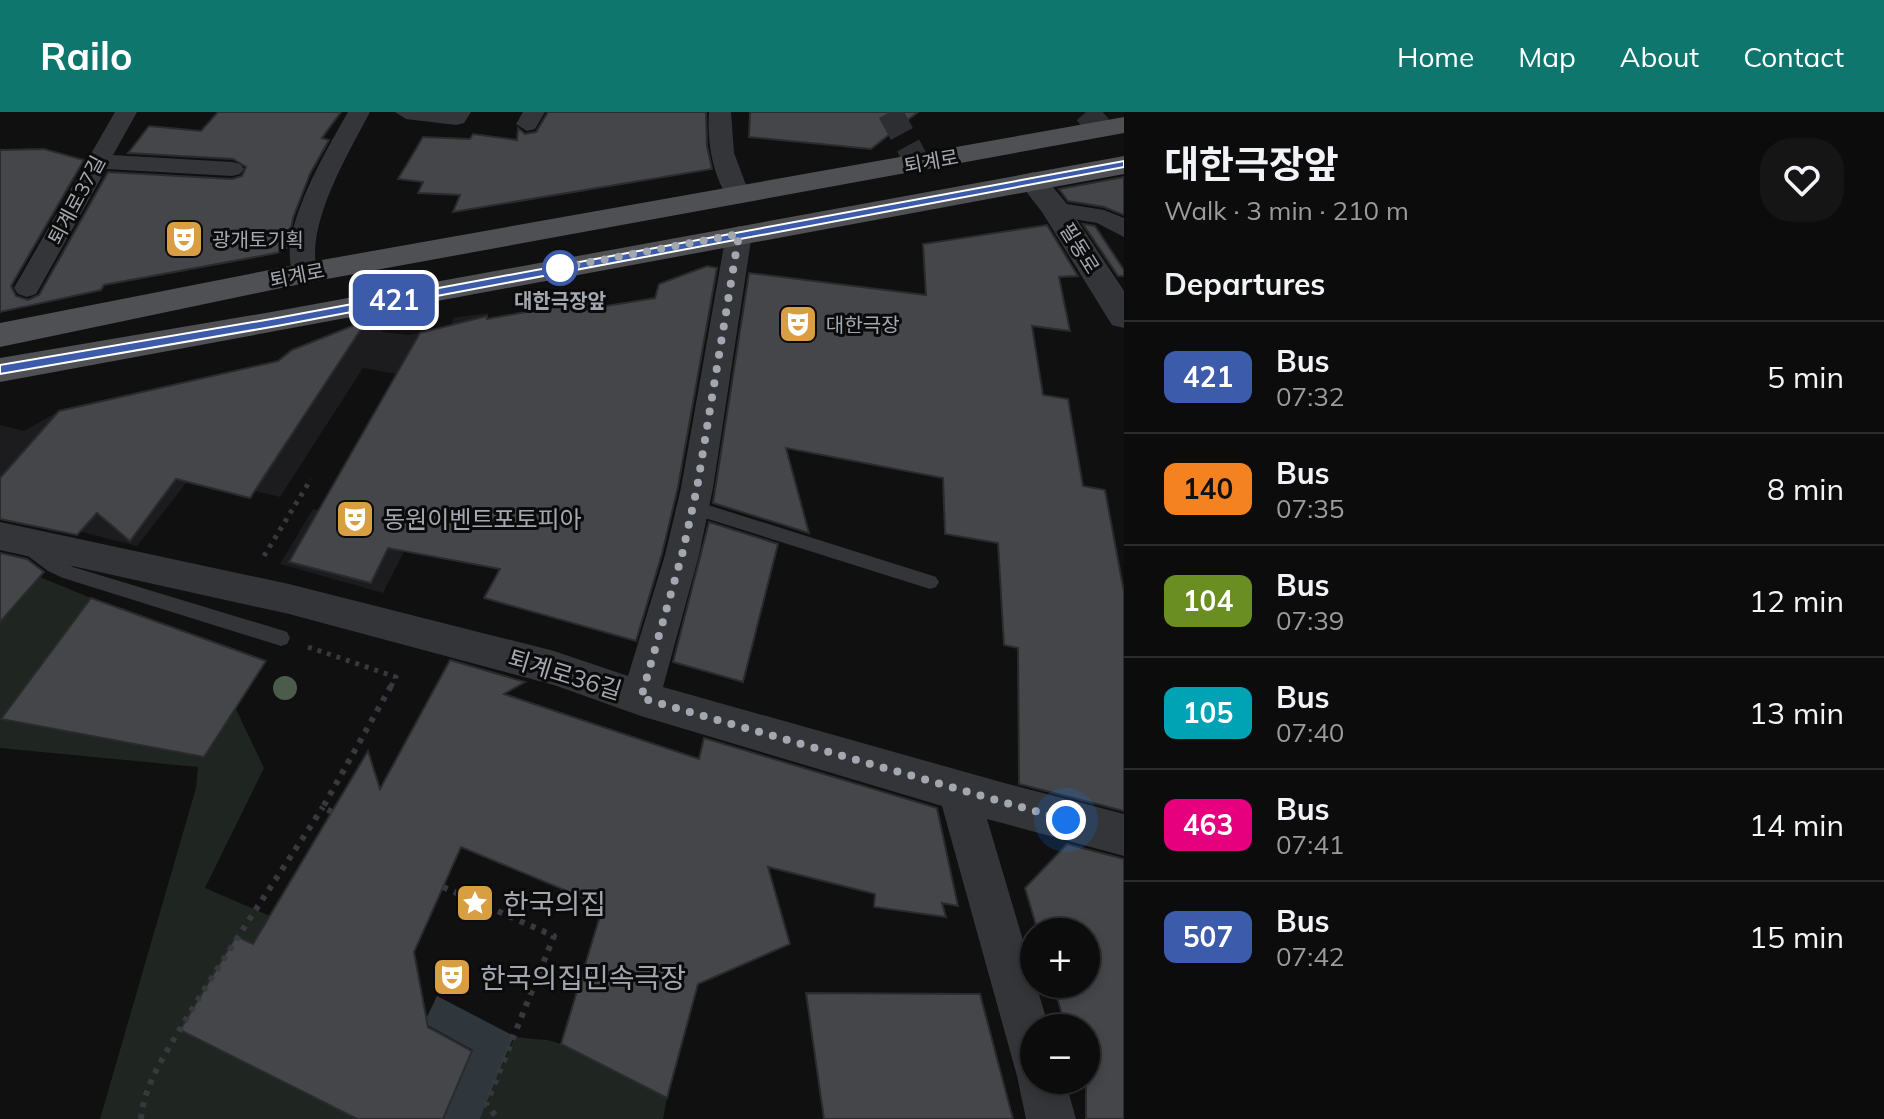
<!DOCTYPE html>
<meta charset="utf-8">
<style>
body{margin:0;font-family:Mulish,"Noto Sans KR",sans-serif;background:#151516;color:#f1f3f6;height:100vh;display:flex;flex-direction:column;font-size:30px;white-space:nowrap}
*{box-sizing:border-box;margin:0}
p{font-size:26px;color:#9a9b9d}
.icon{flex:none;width:44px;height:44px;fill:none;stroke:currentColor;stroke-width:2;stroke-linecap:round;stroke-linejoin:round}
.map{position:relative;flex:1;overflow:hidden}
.panel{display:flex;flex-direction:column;background:#0c0c0d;width:760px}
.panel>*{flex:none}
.badge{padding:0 16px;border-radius:12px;font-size:28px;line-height:52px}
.buttons{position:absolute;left:1020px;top:806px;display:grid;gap:16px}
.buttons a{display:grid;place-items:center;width:80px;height:80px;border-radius:50%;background:#0c0c0d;box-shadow:0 4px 12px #0003,0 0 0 2px #2c2c2e;font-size:40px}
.you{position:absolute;width:40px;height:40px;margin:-20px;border:6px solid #fff;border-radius:50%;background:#1a73e8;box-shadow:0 0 0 12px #1a73e833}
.map>.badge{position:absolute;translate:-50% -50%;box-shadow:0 0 0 4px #fff}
h2{padding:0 40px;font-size:30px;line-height:72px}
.round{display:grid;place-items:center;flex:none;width:84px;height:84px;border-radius:32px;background:#151516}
.head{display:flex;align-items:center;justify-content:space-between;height:136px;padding:0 40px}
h1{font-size:38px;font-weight:700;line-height:60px}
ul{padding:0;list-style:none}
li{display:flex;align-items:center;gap:24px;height:112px;padding:0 40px;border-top:2px solid #2c2c2e}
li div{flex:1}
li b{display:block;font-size:30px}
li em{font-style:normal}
li .badge{min-width:88px;font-weight:700;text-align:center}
header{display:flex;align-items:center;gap:48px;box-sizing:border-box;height:112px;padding:0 40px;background:#0f766e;color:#fff}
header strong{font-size:38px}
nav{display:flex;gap:44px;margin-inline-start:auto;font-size:28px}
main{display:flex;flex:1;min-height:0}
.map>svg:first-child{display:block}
.built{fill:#1c1c1e}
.green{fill:#1f2520}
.water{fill:#2f373c}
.building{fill:#444649;stroke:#2a2b2d;stroke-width:2}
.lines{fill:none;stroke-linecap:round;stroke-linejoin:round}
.minor-tunnel{stroke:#2d2e31;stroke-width:25;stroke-dasharray:25 13;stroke-linecap:butt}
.path-far1{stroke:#38393d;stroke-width:5;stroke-dasharray:4 6;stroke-linecap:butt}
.path{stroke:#38393d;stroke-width:6;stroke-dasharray:5 7;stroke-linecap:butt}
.service{fill:#343538;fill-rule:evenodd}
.minor{fill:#343538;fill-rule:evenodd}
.tertiary{fill:#343538;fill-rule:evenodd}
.primary{fill:#4e5054;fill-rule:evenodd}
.tree{fill:#4b5b4c}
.line{fill:#3d5bab;stroke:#fff;stroke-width:2}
.walk{stroke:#a3a8b0;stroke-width:8;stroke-dasharray:0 14.4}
.stop-dot{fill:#fff;stroke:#3d5bab;stroke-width:4}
.labels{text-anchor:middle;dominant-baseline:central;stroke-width:6;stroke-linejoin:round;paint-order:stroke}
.far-street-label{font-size:20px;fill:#a3a8b0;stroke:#0b0b0c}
.far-poi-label{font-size:20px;fill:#a3a8b0;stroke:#0b0b0c;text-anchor:start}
.far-stop-label{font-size:20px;font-weight:bold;fill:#a3a8b0;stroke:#0b0b0c}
.poi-label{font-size:24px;fill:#a3a8b0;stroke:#0b0b0c;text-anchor:start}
.street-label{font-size:24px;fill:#a3a8b0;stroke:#0b0b0c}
.near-poi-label{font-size:28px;fill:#a3a8b0;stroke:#0b0b0c;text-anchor:start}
</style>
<header>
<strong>Railo</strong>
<nav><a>Home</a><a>Map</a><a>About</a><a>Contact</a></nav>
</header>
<main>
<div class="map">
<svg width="1124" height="1007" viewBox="0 0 1124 1007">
<rect width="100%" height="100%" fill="#101011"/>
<g class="built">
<path d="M488 201 475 276 363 256 280 385 255 379 250 386 187 370 137 434 0 399V313L24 319 59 299 277 249 292 238 319 228 379 214 383 220 409 223 452 214 453 206Z"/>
<path d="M313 397 415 418 383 481 280 452Z"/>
</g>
<g class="green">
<path d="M40 465 91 486 1 607 204 645 236 597 264 656 205 776 291 813 274 843 235 824 180 918 357 1007H100L196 676 198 655 0 636V510Z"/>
<path d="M515 924C529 929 543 925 558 931 595 945 632 968 667 986L663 1007H480Z"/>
</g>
<path class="water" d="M437 884 514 924 480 1007H443L473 938 424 911Z"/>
<g class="building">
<path d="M218 0H341L322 26 329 28 310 62 293 106 288 135 277 141 104 173 101 178 0 200V38L44 37 84 48 11 174 16 184 28 188 39 183 108 60 232 67 242 64 246 55 233 47 128 41 149 14 201 19Z"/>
<path d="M548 0H706L707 34 712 57 453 100 460 83 418 81 423 70 398 67 423 25 470 27 473 22 517 28 518 16 525 22 536 20Z"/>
<path d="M750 0H918L871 37 749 25Z"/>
<path d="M1124 65V103L1104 95 1068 89 1059 77Z"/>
<path d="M1083 112 1095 114 1124 158V164H1118Z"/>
<path d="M1047 113 1078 164 1059 165 1070 219 1032 214 1043 283 1068 287 1083 374 1105 378 1124 480V699L1019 672 1018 536 1004 533 998 431 945 422 943 366 786 336 809 421 713 391 749 161 926 183 923 132Z"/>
<path d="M707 154 717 156 678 375 662 442 636 529 484 486 500 457 388 436 371 471 289 450 420 221 487 204V207L597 187 600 195 655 186 659 172Z"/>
<path d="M367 208 250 386 176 367 130 429 97 401 77 423 0 407V366L59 299 278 249 292 238Z"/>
<path d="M709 410 778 432 743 570 673 550Z"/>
<path d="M0 441 27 447 44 460 0 510Z"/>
<path d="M91 486 266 549 204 645 1 607Z"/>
<path d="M450 548 525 570 504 582 699 647 704 626 937 696 958 794 942 791 946 805 874 795 875 782 768 755 790 832 698 872 667 986 561 932 603 794 461 735 414 840 428 915 472 939 443 1007H357L180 918 236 824 253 832 368 639 380 677Z"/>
<path d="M1067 732 1124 747V1007H1086V916H1066L1053 872H1086V820H1038L1025 776Z"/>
<path d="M806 881 980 882 1013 1007H824Z"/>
</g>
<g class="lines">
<g class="minor-tunnel">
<path d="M890 0 918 52"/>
<path d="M1086 0 1101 17"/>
</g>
<g class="path-far1">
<path d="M264 444 311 367"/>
<path d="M308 535 396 565 390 576"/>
</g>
<g class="path">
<path d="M332 700 323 695 391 574"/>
<path d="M443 775 554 824 486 993 499 1007"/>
<path d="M141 1007C144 971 168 938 186 907 230 835 277 766 323 695"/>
</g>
<g class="service">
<path d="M692 388 930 463 936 465 939 470 936 475 930 477 686 400 684 395Z"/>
<path d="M26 426 73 455 281 518 287 520 290 526 287 532 281 534 63 466 48 459 20 438 17 433Z"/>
</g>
<g class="minor">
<path d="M115 0H137L113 43 232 50 240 52 244 57 240 62 232 64 106 57 36 182 27 185 18 182 14 176Z"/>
<path d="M348 0H370C349 40 303 116 318 161L314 167 305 169 296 167C271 129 328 36 348 0Z"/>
<path d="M395 0H471L464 11 456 13 406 7Z"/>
<path d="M523 0H545L535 17 527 19 516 12Z"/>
<path d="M709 0H731L734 41 749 81 746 86H728C712 61 707 29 709 0Z"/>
<path d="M1055 90 1104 98 1124 106V125L1097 111 1046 102 1043 97 1046 92Z"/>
<path d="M739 114 748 117 752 122 713 376 699 443 663 575 1008 672 1124 702V744L987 707 1049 916H1034V968H1065L1076 1007H1026L1017 964 942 694 641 604 554 573 289 502 0 438V410L289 472 554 539 628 564 665 443 681 376 726 122 730 117Z"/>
</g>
<path class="tertiary" d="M1033 60 1043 63 1066 91 1124 179V216L1112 213 1042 100 1018 69 1023 63Z"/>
<g class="primary">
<path d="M1124 5V21L305 171 0 235V211L305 151Z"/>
<path d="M1124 44V62L0 270V246L277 199Z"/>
</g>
</g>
<circle class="tree" cx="285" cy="576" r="12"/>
<path class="line" d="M1124 49V55L277 214 0 262V253L277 206Z"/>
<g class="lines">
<path class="walk" d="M560 156 554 157 739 122 697 376 682 443 641 586 1066 708"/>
</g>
<defs>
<symbol id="theatre-square" viewBox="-11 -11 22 22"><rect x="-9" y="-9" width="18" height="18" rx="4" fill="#d89e41" stroke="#0b0b0c"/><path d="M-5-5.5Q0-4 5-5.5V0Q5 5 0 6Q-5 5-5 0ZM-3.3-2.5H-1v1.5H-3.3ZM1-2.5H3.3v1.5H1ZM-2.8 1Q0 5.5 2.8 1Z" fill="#fff"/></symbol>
<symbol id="sight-square" viewBox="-11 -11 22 22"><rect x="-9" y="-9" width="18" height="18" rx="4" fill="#d89e41" stroke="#0b0b0c"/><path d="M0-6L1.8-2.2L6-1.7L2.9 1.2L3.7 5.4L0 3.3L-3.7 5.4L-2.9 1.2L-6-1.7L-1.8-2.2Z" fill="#fff"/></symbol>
</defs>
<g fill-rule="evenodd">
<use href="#theatre-square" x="162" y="105" width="44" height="44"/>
<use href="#theatre-square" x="776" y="190" width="44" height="44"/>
<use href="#theatre-square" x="333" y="385" width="44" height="44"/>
<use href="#sight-square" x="453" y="769" width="44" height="44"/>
<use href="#theatre-square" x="430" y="843" width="44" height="44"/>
</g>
<circle class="stop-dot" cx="560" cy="156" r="16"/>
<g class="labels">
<g class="far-street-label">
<text transform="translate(931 49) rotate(-10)">퇴계로</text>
<text transform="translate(76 88) rotate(-62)">퇴계로37길</text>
<text transform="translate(1080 136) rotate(58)">필동로</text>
<text transform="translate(297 163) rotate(-11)">퇴계로</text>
</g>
<g class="far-poi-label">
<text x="212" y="127">광개토기획</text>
<text x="826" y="212">대한극장</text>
</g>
<g class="far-stop-label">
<text x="560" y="188">대한극장앞</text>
</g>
<g class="poi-label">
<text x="383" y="407">동원이벤트포토피아</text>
</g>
<g class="street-label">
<text transform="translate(565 562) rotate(17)">퇴계로36길</text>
</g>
<g class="near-poi-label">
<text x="503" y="791">한국의집</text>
<text x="480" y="865">한국의집민속극장</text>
</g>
</g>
</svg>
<div class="buttons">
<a>+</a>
<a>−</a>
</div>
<div class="you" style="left:1066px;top:708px"></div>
<b class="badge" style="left:394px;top:188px;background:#3d5bab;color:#fff">421</b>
</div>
<section class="panel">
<div class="head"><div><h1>대한극장앞</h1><p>Walk · 3 min · 210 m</p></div><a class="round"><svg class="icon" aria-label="heart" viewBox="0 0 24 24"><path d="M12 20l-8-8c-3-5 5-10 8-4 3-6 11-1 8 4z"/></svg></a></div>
<h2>Departures</h2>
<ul>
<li><span class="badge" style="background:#3d5bab;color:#fff">421</span><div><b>Bus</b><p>07:32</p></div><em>5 min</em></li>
<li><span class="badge" style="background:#f58220;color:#111">140</span><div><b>Bus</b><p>07:35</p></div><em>8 min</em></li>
<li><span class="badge" style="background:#6b8e23;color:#fff">104</span><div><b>Bus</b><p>07:39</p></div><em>12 min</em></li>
<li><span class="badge" style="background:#00a3b4;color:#fff">105</span><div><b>Bus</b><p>07:40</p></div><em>13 min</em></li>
<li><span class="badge" style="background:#e6007e;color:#fff">463</span><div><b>Bus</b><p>07:41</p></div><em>14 min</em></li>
<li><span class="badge" style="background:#3d5bab;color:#fff">507</span><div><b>Bus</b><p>07:42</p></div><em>15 min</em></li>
</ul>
</section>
</main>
